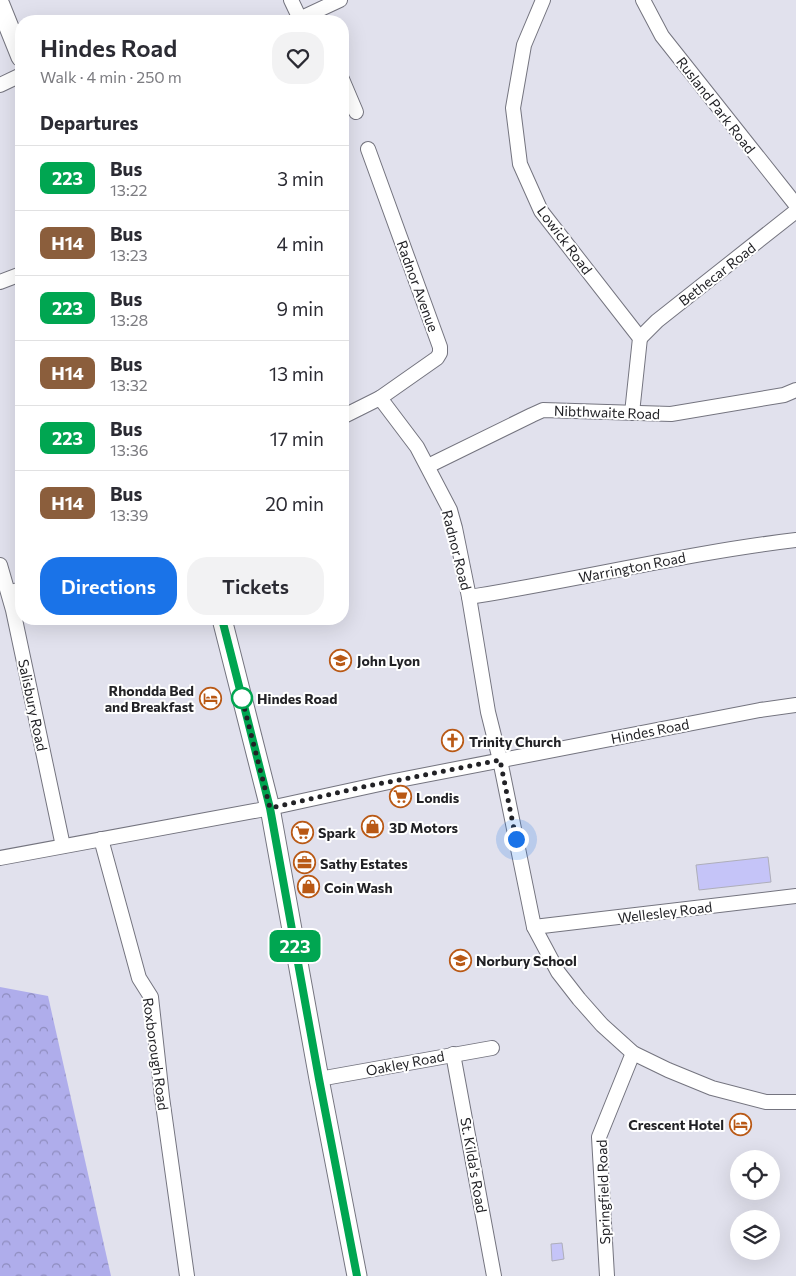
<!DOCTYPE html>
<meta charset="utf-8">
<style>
body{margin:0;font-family:Commissioner,sans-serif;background:#f2f2f3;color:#2b2b33;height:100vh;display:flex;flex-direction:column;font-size:19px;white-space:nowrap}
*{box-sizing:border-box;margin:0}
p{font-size:16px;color:#7c7c81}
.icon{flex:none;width:28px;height:28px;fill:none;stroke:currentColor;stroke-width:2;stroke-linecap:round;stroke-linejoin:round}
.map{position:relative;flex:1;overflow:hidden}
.panel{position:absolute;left:15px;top:15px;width:334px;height:610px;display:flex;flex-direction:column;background:#fff;border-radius:20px;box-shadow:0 5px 20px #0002}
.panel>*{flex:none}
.badge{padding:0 10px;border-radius:8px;font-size:18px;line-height:32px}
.buttons{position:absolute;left:730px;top:1150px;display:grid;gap:10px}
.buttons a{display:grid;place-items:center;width:50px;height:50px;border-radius:50%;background:#fff;box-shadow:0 5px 20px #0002;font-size:25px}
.you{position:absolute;width:25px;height:25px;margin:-12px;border:4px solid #fff;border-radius:50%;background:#1a73e8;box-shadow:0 0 0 8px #1a73e833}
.map>.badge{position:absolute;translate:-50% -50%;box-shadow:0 0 0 2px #fff}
h2{padding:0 25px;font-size:19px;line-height:45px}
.round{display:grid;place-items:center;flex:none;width:52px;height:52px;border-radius:20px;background:#f2f2f3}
.headline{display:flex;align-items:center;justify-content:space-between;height:85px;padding:0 25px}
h1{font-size:24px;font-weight:600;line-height:38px}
.primary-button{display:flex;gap:10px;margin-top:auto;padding:10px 25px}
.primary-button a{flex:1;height:58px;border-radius:20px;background:#1a73e8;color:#fff;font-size:20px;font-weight:600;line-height:58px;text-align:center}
.primary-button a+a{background:#f2f2f3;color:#2b2b33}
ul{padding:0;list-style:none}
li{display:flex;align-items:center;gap:15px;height:65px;padding:0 25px;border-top:1px solid #e1e1e2}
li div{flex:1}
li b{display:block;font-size:19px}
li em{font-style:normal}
li .badge{min-width:55px;font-weight:700;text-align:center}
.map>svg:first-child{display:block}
.park{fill:url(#park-crowns)}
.building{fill:#c5c4f8;stroke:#aeaeba}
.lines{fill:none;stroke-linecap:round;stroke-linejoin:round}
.street-casing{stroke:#74747f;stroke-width:16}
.secondary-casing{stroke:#74747f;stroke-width:21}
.street{stroke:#fff;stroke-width:14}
.secondary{stroke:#fff;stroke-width:19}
.line-casing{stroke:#fff;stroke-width:11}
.line{stroke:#00a651;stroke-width:8}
.walk{stroke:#222226;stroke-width:5;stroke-dasharray:0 9}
.stop-dot{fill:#fff;stroke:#00a651;stroke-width:2.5}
.labels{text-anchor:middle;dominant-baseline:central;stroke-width:4;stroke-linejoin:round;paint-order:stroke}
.street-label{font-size:14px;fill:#222226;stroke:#fff}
.poi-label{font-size:14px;font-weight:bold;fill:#222226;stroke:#fff;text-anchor:start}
.stop-label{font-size:14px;font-weight:bold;fill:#222226;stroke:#fff;text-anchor:start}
</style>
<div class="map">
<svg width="796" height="1276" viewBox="0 0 796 1276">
<defs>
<pattern id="park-crowns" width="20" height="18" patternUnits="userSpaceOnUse" patternTransform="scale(1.25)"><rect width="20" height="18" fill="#afadeb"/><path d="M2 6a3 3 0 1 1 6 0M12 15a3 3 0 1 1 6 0" fill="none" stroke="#8e8cbe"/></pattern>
</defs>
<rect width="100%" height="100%" fill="#e1e1ed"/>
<path class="park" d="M0 987 48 996 111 1276H0Z"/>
<g class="building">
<path d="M768 857 771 882 699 890 696 865Z"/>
<path d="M562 1243 564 1259 552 1261 551 1244Z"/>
</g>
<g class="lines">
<defs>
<g id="street">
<path d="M291 0 300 19"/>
<path d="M543 0 524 45 513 108 520 164 541 211 640 338 632 413"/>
<path d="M643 0 662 36 796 205"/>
<path d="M295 21 340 0"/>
<path d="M342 79 356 112"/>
<path d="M0 85 21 75"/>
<path d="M368 149 440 347V353L437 358 380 398"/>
<path d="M0 282 21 274"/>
<path d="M640 338 657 321 796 211"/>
<path d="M342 417 380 398 417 447 450 510 455 528 469 597 488 712 500 760 534 927 558 972 579 999 602 1025 633 1053 668 1070 712 1088 766 1102H796"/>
<path d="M428 466 532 415 543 410 671 414 784 395 796 390"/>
<path d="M0 565 13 610 63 846"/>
<path d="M9 593 21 589"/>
<path d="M469 597C578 580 686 553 796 540"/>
<path d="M270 808 389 782 760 710 796 705"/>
<path d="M101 839 139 978 151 997 162 1097 187 1276"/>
<path d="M0 858 260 810"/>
<path d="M534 927 796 896"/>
<path d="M453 1054 494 1276"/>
<path d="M319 1079 492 1048"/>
<path d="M607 1276 599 1137 633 1053"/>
</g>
<g id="secondary">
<path d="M0 5 21 57"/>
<path d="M222 619 270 808 319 1079 357 1276"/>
</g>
</defs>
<use href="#street" class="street-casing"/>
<use href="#secondary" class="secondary-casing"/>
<use href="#street" class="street"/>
<use href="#secondary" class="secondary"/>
</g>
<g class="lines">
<defs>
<path id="line" d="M222 619 270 808 319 1079 357 1276"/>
</defs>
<use href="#line" class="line-casing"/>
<use href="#line" class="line"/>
<path class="walk" d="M242 698 241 695 270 808 358 788 500 760 516 839"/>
</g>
<defs>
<symbol id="school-ring" viewBox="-11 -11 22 22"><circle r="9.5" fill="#fff" stroke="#b95915" stroke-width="1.5"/><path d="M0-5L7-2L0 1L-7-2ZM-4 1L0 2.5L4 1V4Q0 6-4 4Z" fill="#b95915"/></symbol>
<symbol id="hotel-ring" viewBox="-11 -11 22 22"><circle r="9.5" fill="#fff" stroke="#b95915" stroke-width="1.5"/><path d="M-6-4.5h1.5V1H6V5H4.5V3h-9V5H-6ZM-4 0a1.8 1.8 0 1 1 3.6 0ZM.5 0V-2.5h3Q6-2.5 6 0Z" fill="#b95915"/></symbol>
<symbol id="church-ring" viewBox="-11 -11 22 22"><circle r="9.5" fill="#fff" stroke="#b95915" stroke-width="1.5"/><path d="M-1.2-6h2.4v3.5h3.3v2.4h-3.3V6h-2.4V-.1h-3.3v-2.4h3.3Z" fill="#b95915"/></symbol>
<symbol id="supermarket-ring" viewBox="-11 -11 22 22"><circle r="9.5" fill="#fff" stroke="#b95915" stroke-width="1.5"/><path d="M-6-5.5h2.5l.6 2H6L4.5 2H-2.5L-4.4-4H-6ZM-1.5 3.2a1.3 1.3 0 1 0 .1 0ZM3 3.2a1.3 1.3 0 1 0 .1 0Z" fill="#b95915"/></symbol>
<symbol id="shop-ring" viewBox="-11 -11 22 22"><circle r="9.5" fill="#fff" stroke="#b95915" stroke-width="1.5"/><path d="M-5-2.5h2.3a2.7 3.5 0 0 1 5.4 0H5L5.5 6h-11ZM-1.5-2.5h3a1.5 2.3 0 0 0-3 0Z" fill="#b95915"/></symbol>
<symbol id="office-ring" viewBox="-11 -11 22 22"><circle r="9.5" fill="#fff" stroke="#b95915" stroke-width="1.5"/><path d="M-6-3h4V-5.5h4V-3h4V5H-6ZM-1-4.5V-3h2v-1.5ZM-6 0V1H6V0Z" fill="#b95915"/></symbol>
</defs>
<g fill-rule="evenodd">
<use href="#school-ring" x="328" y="648" width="25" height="25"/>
<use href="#hotel-ring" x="198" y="686" width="25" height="25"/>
<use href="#church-ring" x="440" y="728" width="25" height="25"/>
<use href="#supermarket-ring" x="388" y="784" width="25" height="25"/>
<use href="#shop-ring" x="360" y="814" width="25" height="25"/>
<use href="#supermarket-ring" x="290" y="820" width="25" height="25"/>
<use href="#office-ring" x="292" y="850" width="25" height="25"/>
<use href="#shop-ring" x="296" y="874" width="25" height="25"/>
<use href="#school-ring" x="448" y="948" width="25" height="25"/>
<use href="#hotel-ring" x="728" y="1112" width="25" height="25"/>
</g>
<circle class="stop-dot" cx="242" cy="698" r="10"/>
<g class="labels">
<g class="street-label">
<text transform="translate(716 105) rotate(52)">Rusland Park Road</text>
<text transform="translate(565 240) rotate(53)">Lowick Road</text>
<text transform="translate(717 274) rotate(-38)">Bethecar Road</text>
<text transform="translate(418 286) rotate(70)">Radnor Avenue</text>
<text transform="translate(607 412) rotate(2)">Nibthwaite Road</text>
<text transform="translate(457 550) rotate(76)">Radnor Road</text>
<text transform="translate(632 567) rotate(-11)">Warrington Road</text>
<text transform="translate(33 705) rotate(78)">Salisbury Road</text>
<text transform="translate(650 731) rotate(-11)">Hindes Road</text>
<text transform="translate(665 912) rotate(-7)">Wellesley Road</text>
<text transform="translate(156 1054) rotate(82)">Roxborough Road</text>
<text transform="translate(405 1063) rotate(-11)">Oakley Road</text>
<text transform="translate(474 1165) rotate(80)">St. Kilda's Road</text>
<text transform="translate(603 1192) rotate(-92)">Springfield Road</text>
</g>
<g class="poi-label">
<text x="357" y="660">John Lyon</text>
<text x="194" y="690" text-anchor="end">Rhondda Bed<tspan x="194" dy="16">and Breakfast</tspan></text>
<text x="469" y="741">Trinity Church</text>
<text x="416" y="797">Londis</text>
<text x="389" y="827">3D Motors</text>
<text x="318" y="832">Spark</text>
<text x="320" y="863">Sathy Estates</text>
<text x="324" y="887">Coin Wash</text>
<text x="476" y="960">Norbury School</text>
<text x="724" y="1124" text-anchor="end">Crescent Hotel</text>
</g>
<g class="stop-label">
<text x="257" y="698">Hindes Road</text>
</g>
</g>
</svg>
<div class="buttons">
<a><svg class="icon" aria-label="locate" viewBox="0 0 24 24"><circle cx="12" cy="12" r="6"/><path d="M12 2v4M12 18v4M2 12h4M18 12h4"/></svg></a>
<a><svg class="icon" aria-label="layers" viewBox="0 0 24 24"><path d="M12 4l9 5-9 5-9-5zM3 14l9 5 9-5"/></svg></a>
</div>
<div class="you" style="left:516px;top:839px"></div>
<b class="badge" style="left:295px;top:946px;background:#00a651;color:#fff">223</b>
<section class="panel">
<div class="headline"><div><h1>Hindes Road</h1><p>Walk · 4 min · 250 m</p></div><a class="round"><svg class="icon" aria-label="heart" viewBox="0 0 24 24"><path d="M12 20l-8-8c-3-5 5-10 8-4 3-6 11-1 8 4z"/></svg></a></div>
<h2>Departures</h2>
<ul>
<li><span class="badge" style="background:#00a651;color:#fff">223</span><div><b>Bus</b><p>13:22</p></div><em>3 min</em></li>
<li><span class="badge" style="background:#8b5e3c;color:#fff">H14</span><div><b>Bus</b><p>13:23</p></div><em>4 min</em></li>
<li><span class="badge" style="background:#00a651;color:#fff">223</span><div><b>Bus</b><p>13:28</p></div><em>9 min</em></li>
<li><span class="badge" style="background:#8b5e3c;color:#fff">H14</span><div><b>Bus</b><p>13:32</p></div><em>13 min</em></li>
<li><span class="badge" style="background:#00a651;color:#fff">223</span><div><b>Bus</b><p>13:36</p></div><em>17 min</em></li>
<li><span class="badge" style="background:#8b5e3c;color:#fff">H14</span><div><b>Bus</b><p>13:39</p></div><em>20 min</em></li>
</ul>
<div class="primary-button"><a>Directions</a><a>Tickets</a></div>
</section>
</div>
